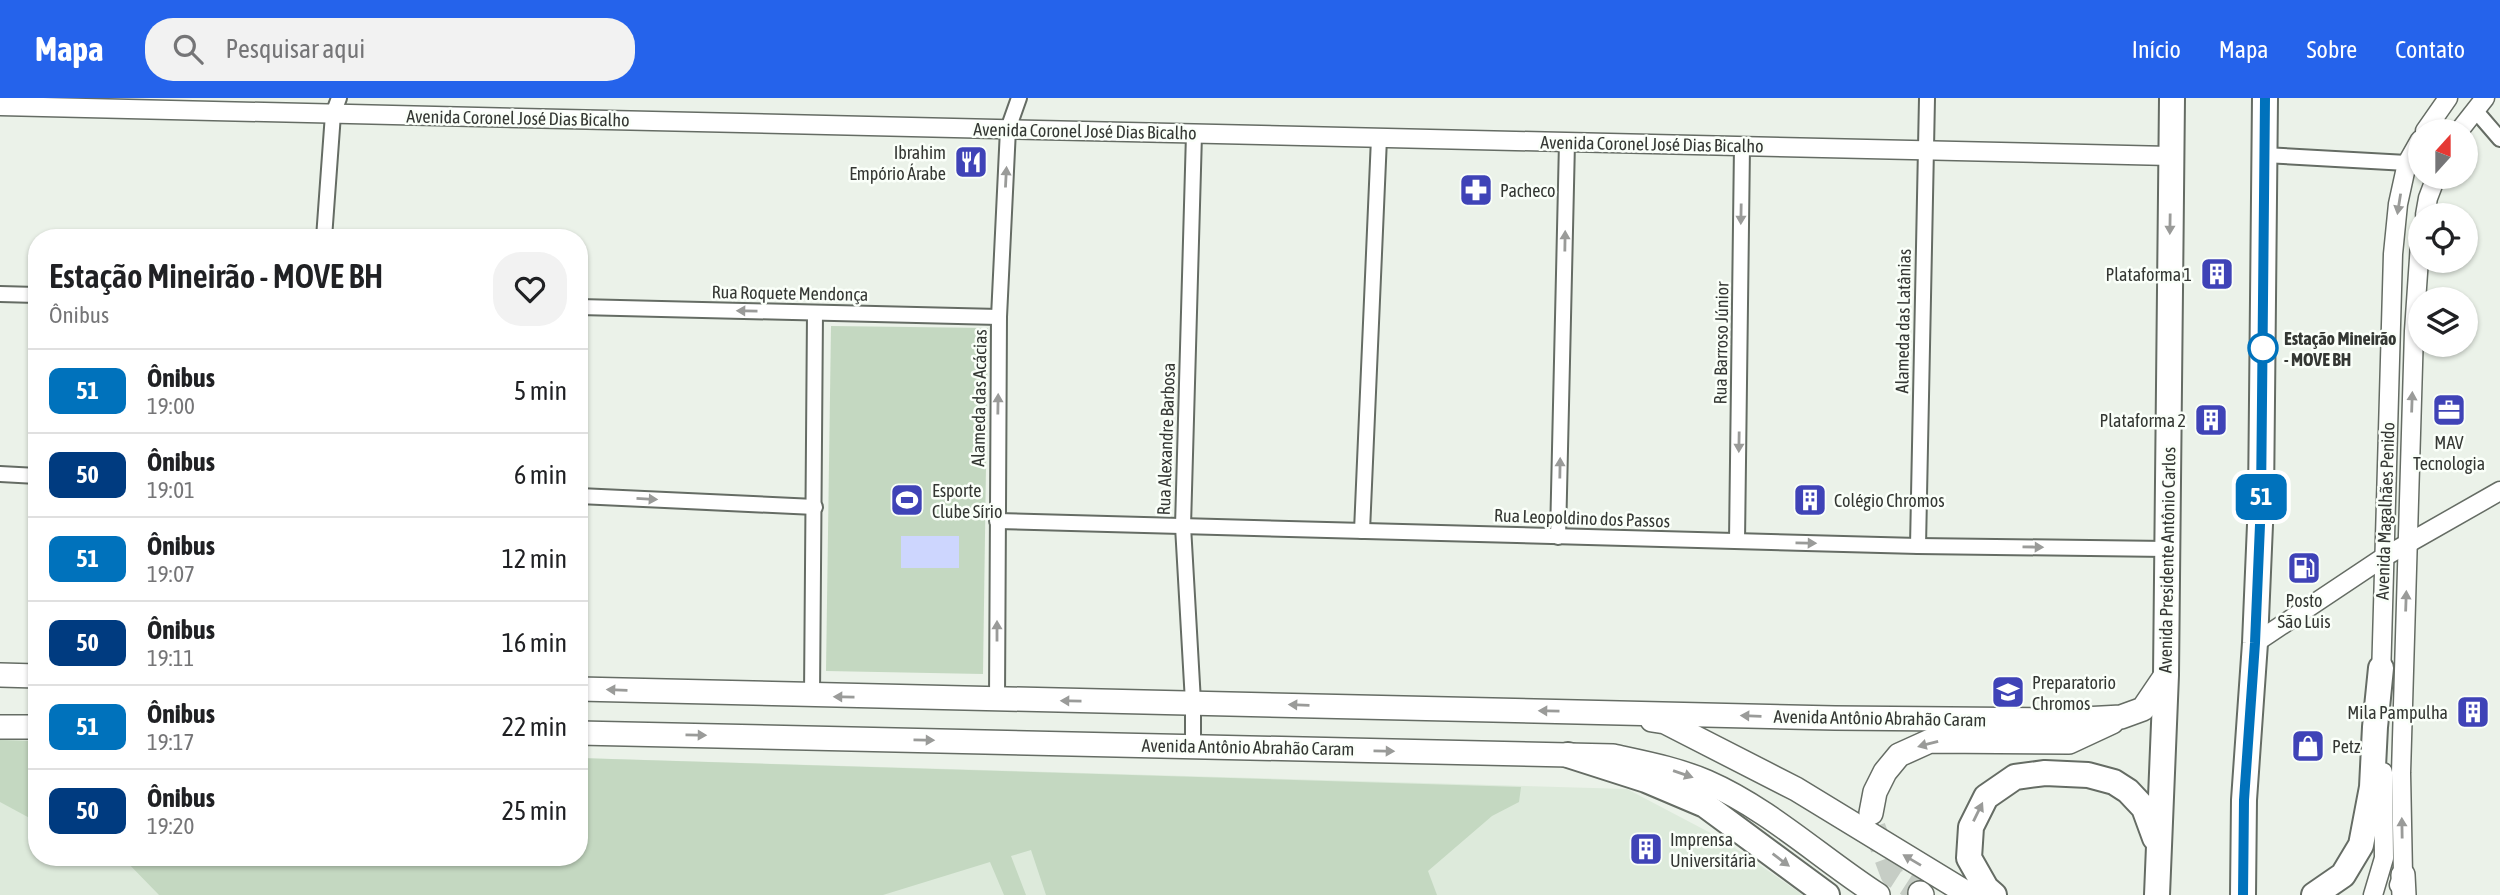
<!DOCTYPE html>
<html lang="pt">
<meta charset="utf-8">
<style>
body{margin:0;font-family:"Asap Condensed",sans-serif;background:#f2f2f2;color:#202124;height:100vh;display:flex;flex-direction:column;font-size:26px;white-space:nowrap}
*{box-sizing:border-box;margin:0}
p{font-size:23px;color:#757577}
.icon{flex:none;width:38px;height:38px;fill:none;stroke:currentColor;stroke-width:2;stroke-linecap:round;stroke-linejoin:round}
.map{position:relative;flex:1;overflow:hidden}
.side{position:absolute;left:28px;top:131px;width:560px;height:637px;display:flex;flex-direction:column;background:#fff;border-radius:28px;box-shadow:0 2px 5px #0004}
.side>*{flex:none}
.badge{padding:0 14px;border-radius:10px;font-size:24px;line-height:46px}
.needle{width:46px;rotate:21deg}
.controls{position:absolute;left:2408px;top:21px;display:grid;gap:14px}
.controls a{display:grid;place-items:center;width:70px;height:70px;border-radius:50%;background:#fff;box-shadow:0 2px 5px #0004;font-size:35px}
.map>.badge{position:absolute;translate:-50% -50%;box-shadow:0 0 0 4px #fff}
.round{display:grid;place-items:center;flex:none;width:74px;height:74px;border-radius:28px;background:#f2f2f2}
.overview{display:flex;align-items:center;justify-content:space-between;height:119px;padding:0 21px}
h1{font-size:33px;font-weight:600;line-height:52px}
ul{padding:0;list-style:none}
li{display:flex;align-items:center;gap:21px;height:84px;padding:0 21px;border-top:2px solid #e0e0e0}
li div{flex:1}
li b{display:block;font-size:26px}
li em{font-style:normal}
li .badge{min-width:77px;font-weight:700;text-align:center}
header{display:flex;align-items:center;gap:42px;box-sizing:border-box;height:98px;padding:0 35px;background:#2563eb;color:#fff}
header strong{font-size:33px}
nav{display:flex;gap:38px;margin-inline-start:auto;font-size:24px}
.search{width:490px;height:63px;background:#f2f2f2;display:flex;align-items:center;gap:18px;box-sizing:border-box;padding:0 24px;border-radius:28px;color:#757577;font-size:26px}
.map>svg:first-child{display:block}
.built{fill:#ddeadb}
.green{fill:#c4d8c1}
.water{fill:#cdd6fe}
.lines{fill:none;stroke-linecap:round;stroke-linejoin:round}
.primary-tunnel{stroke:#c6cdc5;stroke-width:23;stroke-dasharray:23 11;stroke-linecap:butt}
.minor-casing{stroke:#656c64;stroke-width:18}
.tertiary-casing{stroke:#656c64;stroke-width:21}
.primary-casing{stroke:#656c64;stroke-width:26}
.trunk-casing{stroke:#656c64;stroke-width:28}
.minor{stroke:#fff;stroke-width:14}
.tertiary{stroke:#fff;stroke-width:18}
.primary{stroke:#fff;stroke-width:23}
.trunk{stroke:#fff;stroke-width:24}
.oneway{fill:#9a9b99}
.line-casing{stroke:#fff;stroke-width:16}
.line{stroke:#0072bc;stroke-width:10}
.stop-dot{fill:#fff;stroke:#0072bc;stroke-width:3.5}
.labels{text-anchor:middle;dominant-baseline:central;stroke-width:5;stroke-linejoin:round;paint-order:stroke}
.street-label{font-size:18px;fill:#343733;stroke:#fafff9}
.poi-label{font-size:18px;fill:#343733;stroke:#fafff9;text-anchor:start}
.stop-label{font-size:18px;font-weight:bold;fill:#343733;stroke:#fafff9;text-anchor:start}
</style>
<header>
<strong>Mapa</strong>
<div class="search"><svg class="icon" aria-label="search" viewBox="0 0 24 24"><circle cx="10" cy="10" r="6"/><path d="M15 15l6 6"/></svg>Pesquisar aqui</div>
<nav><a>Início</a><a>Mapa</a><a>Sobre</a><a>Contato</a></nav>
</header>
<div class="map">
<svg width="2500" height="797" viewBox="0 0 2500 797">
<rect width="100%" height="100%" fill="#ebf2e9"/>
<path class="built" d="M0 642 37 643V760H579V660L1627 691 1722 741 1803 797H0Z"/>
<g class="green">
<path d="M831 228 988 230 983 576 826 573Z"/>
<path d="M0 642 37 643V724L0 704Z"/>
<path d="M579 660 1521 689 1519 704 1492 718 1428 773 1437 797H1046L1031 752 1011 758 1026 797H1004L990 764 883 797H159L123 760H579Z"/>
</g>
<rect class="water" x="901" y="438" width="58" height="32"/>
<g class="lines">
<path class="primary-tunnel" d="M1874 729 1892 777 1920 795"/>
<defs>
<g id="minor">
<path d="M2475 12 2500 41"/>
<path d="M2264 57 2407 65"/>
<path d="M324 140 333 16 339 0"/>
<path d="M0 196 37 197"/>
<path d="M579 209 999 219"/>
<path d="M0 376 37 378"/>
<path d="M579 398 815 409"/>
<path d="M997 423 1918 448 2167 451"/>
<path d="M1362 433 1379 40"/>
<path d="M1558 439 1567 44"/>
<path d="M1737 443 1742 48"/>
<path d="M1918 448 1927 0"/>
<path d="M812 598 815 215"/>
<path d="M997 602 999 219 1008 31 1019 0"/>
<path d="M1193 648V604L1183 428 1194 36"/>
</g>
<g id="tertiary">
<path d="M0 8 2170 58"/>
<path d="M2425 33 2448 0"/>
<path d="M2459 33 2485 0"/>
<path d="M2425 117 2428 100 2436 79"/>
<path d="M2255 545 2384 459 2500 393"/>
<path d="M2381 580 2393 156 2398 106 2407 65 2420 42"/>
<path d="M2399 787 2403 777 2401 675 2414 233 2420 146"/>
<path d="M2373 797 2384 760 2383 674"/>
</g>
<g id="primary">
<path d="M0 577 37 578"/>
<path d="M579 591 1835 620 2065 622 2121 619 2143 611 2166 577"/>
<path d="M1652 622 1665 624 1796 691 1970 797"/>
<path d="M0 629H37"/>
<path d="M579 635 1613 658C1645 665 1677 671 1707 684 1769 711 1822 761 1878 797"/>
<path d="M1871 715 1875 694 1885 674 1899 657 1930 643 2069 644 2112 624"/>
<path d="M2403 777 2404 797"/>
<path d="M1920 795 1922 797"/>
</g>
<g id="trunk">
<path d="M1568 657 1646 682 1705 707 1827 797"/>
<path d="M1994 797 1986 790 1969 760 1971 729 1986 699 2015 679 2045 675 2088 677 2114 684 2128 693 2144 710 2155 740"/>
<path d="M2157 797 2166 577 2172 0"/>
<path d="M2243 797 2244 702 2255 545 2261 403 2265 0"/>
<path d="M2314 797 2343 777 2361 747 2372 689 2375 629 2381 570"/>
</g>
</defs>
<use href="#minor" class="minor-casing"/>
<use href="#tertiary" class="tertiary-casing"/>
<use href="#primary" class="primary-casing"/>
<use href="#trunk" class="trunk-casing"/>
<use href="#minor" class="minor"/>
<use href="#tertiary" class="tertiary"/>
<use href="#primary" class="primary"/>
<use href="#trunk" class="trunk"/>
</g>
<defs><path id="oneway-solid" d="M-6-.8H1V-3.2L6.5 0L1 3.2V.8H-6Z" transform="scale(1.75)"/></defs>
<g class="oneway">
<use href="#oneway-solid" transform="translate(1006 79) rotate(-87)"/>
<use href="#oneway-solid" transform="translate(2399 106) rotate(99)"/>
<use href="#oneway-solid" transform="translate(1741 116) rotate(91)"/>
<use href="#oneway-solid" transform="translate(2170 126) rotate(91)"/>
<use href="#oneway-solid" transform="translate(1565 143) rotate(-89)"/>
<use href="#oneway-solid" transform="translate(747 213) rotate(-179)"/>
<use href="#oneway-solid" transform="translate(2412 304) rotate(-88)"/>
<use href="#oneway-solid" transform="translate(998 306) rotate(-89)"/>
<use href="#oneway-solid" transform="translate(1739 344) rotate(91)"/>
<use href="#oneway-solid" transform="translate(1560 370) rotate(-89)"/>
<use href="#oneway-solid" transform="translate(647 401) rotate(3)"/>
<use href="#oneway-solid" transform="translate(1806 445) rotate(1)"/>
<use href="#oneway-solid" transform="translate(2033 449) rotate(1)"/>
<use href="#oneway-solid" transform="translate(2406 503) rotate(-88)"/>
<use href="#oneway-solid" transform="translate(997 533) rotate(-90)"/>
<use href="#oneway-solid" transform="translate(617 592) rotate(-178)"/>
<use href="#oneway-solid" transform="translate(844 599) rotate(-179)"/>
<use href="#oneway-solid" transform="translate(1071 603) rotate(-179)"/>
<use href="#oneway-solid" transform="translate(1299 607) rotate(-178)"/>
<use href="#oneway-solid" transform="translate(1549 613) rotate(-179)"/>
<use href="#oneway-solid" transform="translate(1751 618) rotate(-178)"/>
<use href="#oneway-solid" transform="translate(696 637) rotate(1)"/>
<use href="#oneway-solid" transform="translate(924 642) rotate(1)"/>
<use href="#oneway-solid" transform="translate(1928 646) rotate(165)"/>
<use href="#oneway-solid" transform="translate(1384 653) rotate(1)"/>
<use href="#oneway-solid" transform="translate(1683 676) rotate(19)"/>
<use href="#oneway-solid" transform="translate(1978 714) rotate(-64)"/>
<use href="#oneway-solid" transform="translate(2402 730) rotate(-91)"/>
<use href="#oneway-solid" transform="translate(1781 762) rotate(37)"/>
<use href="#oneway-solid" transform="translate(1912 762) rotate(-149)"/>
</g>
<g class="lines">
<defs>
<path id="line" d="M2243 797 2244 702 2255 545 2261 403 2265 0"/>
</defs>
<use href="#line" class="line-casing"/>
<use href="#line" class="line"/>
</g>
<defs>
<symbol id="restaurant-square" viewBox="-11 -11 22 22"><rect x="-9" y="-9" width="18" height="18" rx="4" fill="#3f43b7" stroke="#fafff9"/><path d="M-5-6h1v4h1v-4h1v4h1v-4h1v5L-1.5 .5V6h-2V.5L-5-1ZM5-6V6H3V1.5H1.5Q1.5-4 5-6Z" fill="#fff"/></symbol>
<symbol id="pharmacy-square" viewBox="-11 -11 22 22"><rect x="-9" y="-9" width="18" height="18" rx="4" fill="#3f43b7" stroke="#fafff9"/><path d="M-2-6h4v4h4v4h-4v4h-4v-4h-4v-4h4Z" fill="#fff"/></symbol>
<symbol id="building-square" viewBox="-11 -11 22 22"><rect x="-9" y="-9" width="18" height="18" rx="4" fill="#3f43b7" stroke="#fafff9"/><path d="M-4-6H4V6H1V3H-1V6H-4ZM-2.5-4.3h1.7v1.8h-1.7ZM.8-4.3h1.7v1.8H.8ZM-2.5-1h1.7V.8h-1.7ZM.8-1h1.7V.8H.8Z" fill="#fff"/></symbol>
<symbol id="office-square" viewBox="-11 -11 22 22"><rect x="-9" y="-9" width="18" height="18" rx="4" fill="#3f43b7" stroke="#fafff9"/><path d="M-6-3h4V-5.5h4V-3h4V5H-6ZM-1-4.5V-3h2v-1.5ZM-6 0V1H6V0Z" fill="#fff"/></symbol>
<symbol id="stadium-square" viewBox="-11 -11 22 22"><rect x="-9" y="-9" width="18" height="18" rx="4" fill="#3f43b7" stroke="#fafff9"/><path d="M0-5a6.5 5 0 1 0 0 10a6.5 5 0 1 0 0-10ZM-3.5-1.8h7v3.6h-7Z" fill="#fff"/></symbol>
<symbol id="fuel-square" viewBox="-11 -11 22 22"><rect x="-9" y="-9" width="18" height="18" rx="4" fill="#3f43b7" stroke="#fafff9"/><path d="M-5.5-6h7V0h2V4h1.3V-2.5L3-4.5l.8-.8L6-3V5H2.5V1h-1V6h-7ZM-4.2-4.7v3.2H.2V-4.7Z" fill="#fff"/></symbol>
<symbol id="school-square" viewBox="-11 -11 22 22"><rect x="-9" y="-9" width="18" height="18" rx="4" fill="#3f43b7" stroke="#fafff9"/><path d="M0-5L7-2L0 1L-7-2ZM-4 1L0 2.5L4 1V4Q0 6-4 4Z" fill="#fff"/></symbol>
<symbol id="shop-square" viewBox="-11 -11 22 22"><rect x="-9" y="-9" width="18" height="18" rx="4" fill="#3f43b7" stroke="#fafff9"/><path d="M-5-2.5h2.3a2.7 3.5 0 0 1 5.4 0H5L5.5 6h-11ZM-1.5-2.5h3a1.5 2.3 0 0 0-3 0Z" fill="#fff"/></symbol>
</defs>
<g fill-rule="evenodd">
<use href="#restaurant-square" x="952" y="45" width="38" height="38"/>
<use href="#pharmacy-square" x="1457" y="73" width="38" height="38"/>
<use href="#building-square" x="2198" y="157" width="38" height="38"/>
<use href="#office-square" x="2430" y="293" width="38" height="38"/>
<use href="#building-square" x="2192" y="303" width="38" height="38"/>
<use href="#stadium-square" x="888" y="383" width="38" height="38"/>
<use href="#building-square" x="1791" y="383" width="38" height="38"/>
<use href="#fuel-square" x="2285" y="451" width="38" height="38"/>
<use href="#school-square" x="1989" y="575" width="38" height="38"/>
<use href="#building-square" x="2454" y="595" width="38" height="38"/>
<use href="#shop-square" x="2289" y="629" width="38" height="38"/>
<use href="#building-square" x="1627" y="732" width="38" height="38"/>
</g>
<circle class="stop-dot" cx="2263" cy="250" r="14"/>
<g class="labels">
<g class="street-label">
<text transform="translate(518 20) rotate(1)">Avenida Coronel José Dias Bicalho</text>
<text transform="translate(1085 33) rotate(1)">Avenida Coronel José Dias Bicalho</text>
<text transform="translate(1652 46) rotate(1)">Avenida Coronel José Dias Bicalho</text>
<text transform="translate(790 195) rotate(1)">Rua Roquete Mendonça</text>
<text transform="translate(1903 223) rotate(-89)">Alameda das Latânias</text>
<text transform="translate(1721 245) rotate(-89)">Rua Barroso Júnior</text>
<text transform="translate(979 300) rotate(-89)">Alameda das Acácias</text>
<text transform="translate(1166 341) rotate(-88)">Rua Alexandre Barbosa</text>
<text transform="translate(2385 413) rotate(-88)">Avenida Magalhães Penido</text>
<text transform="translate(1582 420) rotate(2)">Rua Leopoldino dos Passos</text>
<text transform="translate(2167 462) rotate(-89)">Avenida Presidente Antônio Carlos</text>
<text transform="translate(1880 620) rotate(1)">Avenida Antônio Abrahão Caram</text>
<text transform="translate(1248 649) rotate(1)">Avenida Antônio Abrahão Caram</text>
</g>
<g class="poi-label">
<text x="946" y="54" text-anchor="end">Ibrahim<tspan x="946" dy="21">Empório Árabe</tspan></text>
<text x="1500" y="92">Pacheco</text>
<text x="2192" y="176" text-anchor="end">Plataforma 1</text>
<text x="2186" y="322" text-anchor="end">Plataforma 2</text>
<text x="2449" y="344" text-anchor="middle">MAV<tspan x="2449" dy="21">Tecnologia</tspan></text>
<text x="932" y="392">Esporte<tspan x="932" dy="21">Clube Sírio</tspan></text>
<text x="1834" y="402">Colégio Chromos</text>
<text x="2304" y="502" text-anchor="middle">Posto<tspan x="2304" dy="21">São Luis</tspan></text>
<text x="2032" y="584">Preparatorio<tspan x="2032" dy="21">Chromos</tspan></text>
<text x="2448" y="614" text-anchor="end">Mila Pampulha</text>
<text x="2332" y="648">Petz</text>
<text x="1670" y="741">Imprensa<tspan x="1670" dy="21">Universitária</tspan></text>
</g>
<g class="stop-label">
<text x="2284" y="240">Estação Mineirão<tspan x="2284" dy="21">- MOVE BH</tspan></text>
</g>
</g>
</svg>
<div class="controls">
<a><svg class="needle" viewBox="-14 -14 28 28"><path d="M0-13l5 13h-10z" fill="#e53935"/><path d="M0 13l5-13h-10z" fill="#757577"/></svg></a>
<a><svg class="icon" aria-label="locate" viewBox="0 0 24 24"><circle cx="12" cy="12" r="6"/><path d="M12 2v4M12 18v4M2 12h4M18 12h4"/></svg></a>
<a><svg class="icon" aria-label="layers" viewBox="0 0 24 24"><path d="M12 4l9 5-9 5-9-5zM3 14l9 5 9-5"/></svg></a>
</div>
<b class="badge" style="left:2261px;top:399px;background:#0072bc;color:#fff">51</b>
<section class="side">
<div class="overview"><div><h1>Estação Mineirão - MOVE BH</h1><p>Ônibus</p></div><a class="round"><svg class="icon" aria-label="heart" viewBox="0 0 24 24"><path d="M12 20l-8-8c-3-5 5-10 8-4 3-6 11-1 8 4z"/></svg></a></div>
<ul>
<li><span class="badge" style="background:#0072bc;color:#fff">51</span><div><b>Ônibus</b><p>19:00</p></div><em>5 min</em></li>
<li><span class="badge" style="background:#003b80;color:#fff">50</span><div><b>Ônibus</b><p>19:01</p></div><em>6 min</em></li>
<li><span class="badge" style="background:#0072bc;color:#fff">51</span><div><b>Ônibus</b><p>19:07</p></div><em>12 min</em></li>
<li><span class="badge" style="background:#003b80;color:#fff">50</span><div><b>Ônibus</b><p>19:11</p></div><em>16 min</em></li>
<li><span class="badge" style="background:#0072bc;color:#fff">51</span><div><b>Ônibus</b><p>19:17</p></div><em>22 min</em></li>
<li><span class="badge" style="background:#003b80;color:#fff">50</span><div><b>Ônibus</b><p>19:20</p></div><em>25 min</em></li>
</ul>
</section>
</div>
